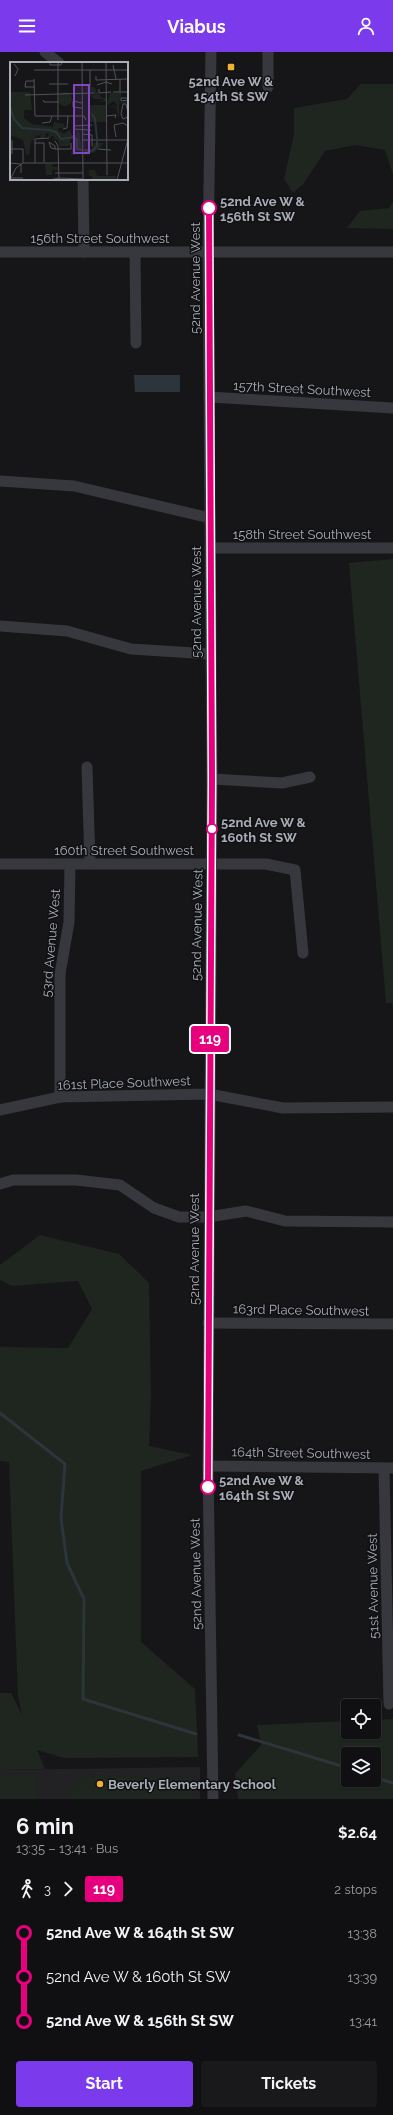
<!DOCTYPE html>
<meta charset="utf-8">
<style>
body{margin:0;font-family:Raleway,sans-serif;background:#19191b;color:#f1f3f6;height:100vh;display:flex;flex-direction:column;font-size:15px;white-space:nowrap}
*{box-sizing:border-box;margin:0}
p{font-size:13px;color:#9c9d9f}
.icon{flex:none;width:22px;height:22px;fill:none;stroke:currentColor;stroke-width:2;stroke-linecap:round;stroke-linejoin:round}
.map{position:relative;height:1747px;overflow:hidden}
.drawer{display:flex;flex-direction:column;background:#101012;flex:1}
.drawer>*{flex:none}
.badge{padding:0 8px;border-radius:3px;font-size:14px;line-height:26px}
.tools{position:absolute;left:341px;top:1647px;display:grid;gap:8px}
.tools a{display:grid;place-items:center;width:40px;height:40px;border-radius:4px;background:#101012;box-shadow:0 1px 3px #0004,0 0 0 1px #303032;font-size:20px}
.map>.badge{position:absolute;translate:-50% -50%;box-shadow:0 0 0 2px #fff}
.legs{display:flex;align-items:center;gap:6px;height:44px;padding:0 16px;font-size:13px}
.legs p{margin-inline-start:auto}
.overview{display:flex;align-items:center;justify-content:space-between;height:68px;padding:0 16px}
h1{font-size:22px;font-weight:700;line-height:30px}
.cta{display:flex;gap:8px;margin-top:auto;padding:8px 16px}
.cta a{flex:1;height:46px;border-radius:4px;background:#7c3aed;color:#fff;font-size:16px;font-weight:700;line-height:46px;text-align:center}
.cta a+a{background:#19191b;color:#f1f3f6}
ul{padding:0 16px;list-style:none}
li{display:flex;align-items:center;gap:14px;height:44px;font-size:15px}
li i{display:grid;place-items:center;width:6px;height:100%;margin:0 5px;background:currentColor}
li i::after{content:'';width:10px;height:10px;margin:-5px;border:3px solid;border-radius:50%;background:#101012}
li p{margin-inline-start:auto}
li:first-child i{background:linear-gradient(#0000 50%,currentColor 0)}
li:last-child i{background:linear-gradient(currentColor 50%,#0000 0)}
header{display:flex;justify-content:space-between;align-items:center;height:52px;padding:0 16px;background:#7c3aed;color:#fff;font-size:18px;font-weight:700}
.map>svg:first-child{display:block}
.built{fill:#222225}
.green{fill:#1e261f;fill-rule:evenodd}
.water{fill:#2c353c}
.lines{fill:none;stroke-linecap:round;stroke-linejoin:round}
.stream{stroke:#2c353c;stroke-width:3}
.minor{stroke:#37383d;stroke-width:11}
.line-1-casing{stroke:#fff;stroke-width:9}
.line-1{stroke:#e6007e;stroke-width:6}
.poi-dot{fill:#f2b134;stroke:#111113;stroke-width:1.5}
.stop-1-dot{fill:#fff;stroke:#e6007e;stroke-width:2}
.labels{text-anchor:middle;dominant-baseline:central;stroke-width:3;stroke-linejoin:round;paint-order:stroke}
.poi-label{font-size:13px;font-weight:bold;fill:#a8adb8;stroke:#111113}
.stop-label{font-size:13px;font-weight:bold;fill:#a8adb8;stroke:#111113;text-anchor:start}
.street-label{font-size:13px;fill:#a8adb8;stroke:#111113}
.inset-river{fill:none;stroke:#2c353c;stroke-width:2}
.inset-road{fill:none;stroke:#505258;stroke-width:1}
.view{fill:#8446be;fill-opacity:0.15;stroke:#8446be;stroke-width:2}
.inset-edge{fill:none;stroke:#a8adb8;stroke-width:2}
</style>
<header><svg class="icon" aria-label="menu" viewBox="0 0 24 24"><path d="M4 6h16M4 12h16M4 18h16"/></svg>Viabus<svg class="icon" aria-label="person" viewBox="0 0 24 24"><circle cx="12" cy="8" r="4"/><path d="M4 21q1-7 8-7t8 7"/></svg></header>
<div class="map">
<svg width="393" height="1747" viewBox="0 0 393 1747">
<rect width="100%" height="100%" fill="#161618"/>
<path class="built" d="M200 1715V1747H0V1718Z"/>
<g class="green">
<path d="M361 32H393V123L385 98 355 93 325 99 304 131 293 141 284 127 294 82V56L347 47Z"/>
<path d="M393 150V177L347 176 360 159 389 156Z"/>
<path d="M393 507V957L392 951H386L349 511Z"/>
<path d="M40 1183 119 1202 149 1231 151 1345 149 1394 192 1403 141 1419V1590L195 1637 198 1705 64 1706 37 1698 45 1717 0 1718V1641H11L22 1663 18 1644 9 1410 0 1409V1295L68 1296 92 1257 78 1229 12 1234 0 1228V1213Z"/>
<path d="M393 1667V1747H238L235 1722 261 1693 257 1673 348 1669V1680H374V1668ZM348 1702H374V1728H348Z"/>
<path d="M84 1724 192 1726V1747H69L71 1739Z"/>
<rect x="0" y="1725" width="37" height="22"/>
</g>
<path class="water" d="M134 323H180V340H135Z"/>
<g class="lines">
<g class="stream">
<path d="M0 1361 65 1412 61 1466 67 1511 84 1547 83 1647 196 1682"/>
<path d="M239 1683 348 1716"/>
<path d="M374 1725 393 1731"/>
</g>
<g class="minor">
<path d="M45 0 59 11"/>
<path d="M211 0 208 200 212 727 208 1414 213 1747"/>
<path d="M268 35V0"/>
<path d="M83 127 84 200"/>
<path d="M0 200H393"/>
<path d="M135 200 136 291"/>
<path d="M209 345 393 356"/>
<path d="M0 429 74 434 210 466"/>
<path d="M210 496H393"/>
<path d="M0 574 67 579 131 597 210 602"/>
<path d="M87 715 90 812"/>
<path d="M212 727 282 731 310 725"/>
<path d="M0 812H266L295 818 303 901"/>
<path d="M60 1045V922L69 870 70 812"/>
<path d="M0 1058 60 1045 209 1042 283 1056 393 1055"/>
<path d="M0 1132 13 1128H76L120 1133 154 1156 179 1165H208L246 1159 285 1169 393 1170"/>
<path d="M208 1271 393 1272"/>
<path d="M208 1414 393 1416"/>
<path d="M384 1416 389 1652"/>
</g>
</g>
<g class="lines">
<defs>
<path id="line-1" d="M208 1435 212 727 209 156"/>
</defs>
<use href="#line-1" class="line-1-casing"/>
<use href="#line-1" class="line-1"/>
</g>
<g class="poi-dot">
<rect x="227" y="11" width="8" height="8" rx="2"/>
<circle cx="100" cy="1732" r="4"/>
</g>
<g class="stop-1-dot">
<circle cx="209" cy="156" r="7"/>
<circle cx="212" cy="777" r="5"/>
<circle cx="208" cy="1435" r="7"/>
</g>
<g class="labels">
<g class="poi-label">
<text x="231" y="29">52nd Ave W &amp;<tspan x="231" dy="15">154th St SW</tspan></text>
<text x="108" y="1732" text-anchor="start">Beverly Elementary School</text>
</g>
<g class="stop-label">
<text x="220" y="149">52nd Ave W &amp;<tspan x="220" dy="15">156th St SW</tspan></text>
<text x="221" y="770">52nd Ave W &amp;<tspan x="221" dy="15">160th St SW</tspan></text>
<text x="219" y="1428">52nd Ave W &amp;<tspan x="219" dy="15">164th St SW</tspan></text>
</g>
<g class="street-label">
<text x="100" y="186">156th Street Southwest</text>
<text transform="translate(195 226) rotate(-90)">52nd Avenue West</text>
<text transform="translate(302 337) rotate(3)">157th Street Southwest</text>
<text x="302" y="482">158th Street Southwest</text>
<text transform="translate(196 550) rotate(-90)">52nd Avenue West</text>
<text x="124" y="798">160th Street Southwest</text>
<text transform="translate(197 873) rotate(-89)">52nd Avenue West</text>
<text transform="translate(51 891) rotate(-85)">53rd Avenue West</text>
<text transform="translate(124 1031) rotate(-2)">161st Place Southwest</text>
<text transform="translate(194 1197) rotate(-90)">52nd Avenue West</text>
<text transform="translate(301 1258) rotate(1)">163rd Place Southwest</text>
<text transform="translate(301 1401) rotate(1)">164th Street Southwest</text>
<text transform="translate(196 1522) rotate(-91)">52nd Avenue West</text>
<text transform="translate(373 1534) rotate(-91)">51st Avenue West</text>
</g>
</g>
<g transform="translate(10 10)">
<rect width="118" height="118" fill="#161618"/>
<path d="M78 24 84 25 92 36H96V39L89 40 95 37H84L80 33H84V31L77 30 79 27 75 28ZM0 30H20L22 48H14V56L22 62 43 65 44 60 54 62 55 66H48V68L54 72 60 68 62 73H67V71L64 70 69 69 72 89H66L65 93H61L62 86H65L64 77H61L59 84H49L48 78 42 77 45 76 43 74 38 76 39 71H37L34 76H30L31 72 27 75 26 72 24 78 21 79 19 93 16 92 13 78 0 73ZM48 37a7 7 0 1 1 14 0a7 7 0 1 1-14 0ZM100 31H112L109 41 118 39V41L109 42V57L106 45H97L108 44 104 39 97 43ZM78 43H96V60H79ZM84 81H94L85 90 75 93 74 88 81 87ZM35 102H42L43 105H48V108H42V113H36ZM79 108H85L87 114H106V118H79L83 115 79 113Z" fill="#1e261f"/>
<path class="inset-river" d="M0 45 4 57 12 66 39 68 46 70 51 77 64 75 67 78V87L72 88M82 52 85 57 87 77M74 88 82 89 87 84V79"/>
<path class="inset-road" d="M40 0V3H51L52 0M48 0V58M72 0 73 118M96 0 97 113M4 2 8 7 5 14M103 3 106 17M24 8H118M80 8V24M86 14V18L118 17M24 17 25 54H74L76 58M24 19H16L15 25H25M39 22H58M87 23 96 20 102 22M89 27V31L101 30M103 30H118M110 30V17M15 33 84 31M118 36H111V39L118 38M33 38 34 40H48M72 41 63 39V45L72 46M118 51 116 42H113L111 52 113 57 118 55M96 54 106 53 105 56M32 61 40 60 42 54M63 64 82 63M53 67 57 66 58 54M63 67 81 68M72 72 82 73V84M106 75 104 63 113 61 118 64M72 78H117M45 79 48 84 49 118M25 81H34V100M0 87H13V101M45 87V84L39 80 41 86 45 87H61V81M88 87 101 88M2 92V78M0 101 11 102V111M25 101V77L39 76M45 111H73M0 116H13M0 118 6 106 13 101H118M39 118 49 116 73 117M107 118 118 77"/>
<path class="view" d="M64 23H79V91H64Z"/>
<rect width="118" height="118" class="inset-edge"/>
</g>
</svg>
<div class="tools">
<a><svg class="icon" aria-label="locate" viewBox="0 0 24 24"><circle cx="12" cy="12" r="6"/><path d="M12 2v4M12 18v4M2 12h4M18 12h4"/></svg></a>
<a><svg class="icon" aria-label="layers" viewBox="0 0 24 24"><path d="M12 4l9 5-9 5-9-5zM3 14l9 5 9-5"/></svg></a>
</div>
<b class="badge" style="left:210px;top:987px;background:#e6007e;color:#fff">119</b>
</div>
<section class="drawer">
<div class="overview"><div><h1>6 min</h1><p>13:35 – 13:41 · Bus</p></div><b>$2.64</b></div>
<div class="legs"><svg class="icon" aria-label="walk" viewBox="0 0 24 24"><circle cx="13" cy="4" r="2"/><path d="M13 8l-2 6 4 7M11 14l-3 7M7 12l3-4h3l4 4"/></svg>3<svg class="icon" aria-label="forward" viewBox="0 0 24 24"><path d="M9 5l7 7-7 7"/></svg><b class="badge" style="background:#e6007e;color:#fff">119</b><p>2 stops</p></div>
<ul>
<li><i style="color:#e6007e"></i><b>52nd Ave W &amp; 164th St SW</b><p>13:38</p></li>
<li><i style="color:#e6007e"></i><span>52nd Ave W &amp; 160th St SW</span><p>13:39</p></li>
<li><i style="color:#e6007e"></i><b>52nd Ave W &amp; 156th St SW</b><p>13:41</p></li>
</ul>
<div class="cta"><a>Start</a><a>Tickets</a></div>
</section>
